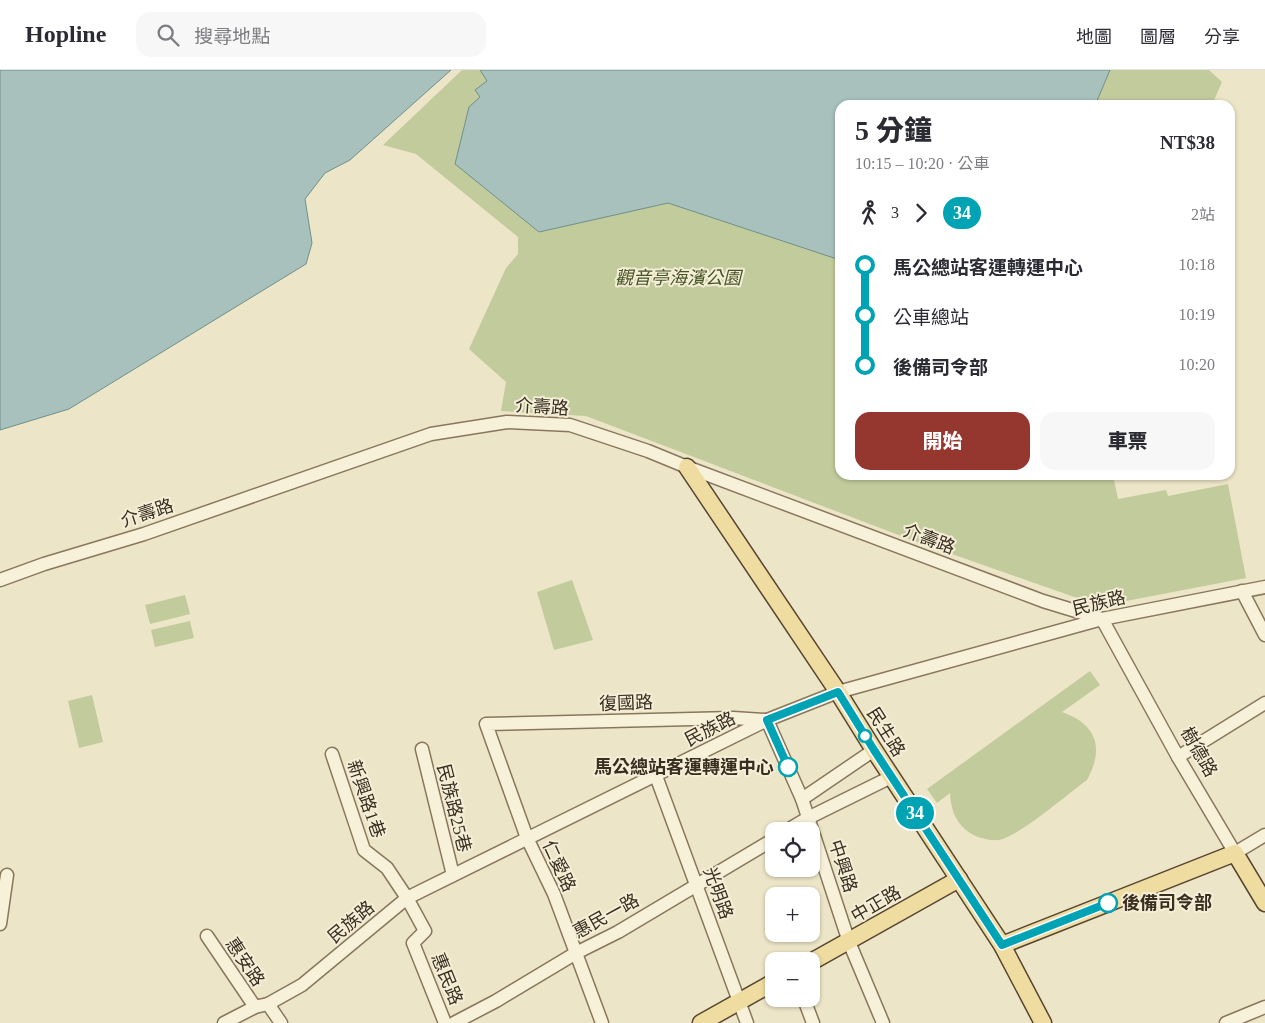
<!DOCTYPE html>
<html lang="zh-TW">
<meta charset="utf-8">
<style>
body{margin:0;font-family:"Times New Roman","Noto Sans TC",serif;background:#f7f7f7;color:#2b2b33;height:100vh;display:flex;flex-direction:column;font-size:19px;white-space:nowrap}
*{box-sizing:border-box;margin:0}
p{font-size:16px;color:#7c7c81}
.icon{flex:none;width:28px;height:28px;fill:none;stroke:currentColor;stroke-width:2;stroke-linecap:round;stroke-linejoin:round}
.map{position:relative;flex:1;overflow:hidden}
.details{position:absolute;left:835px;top:30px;width:400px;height:380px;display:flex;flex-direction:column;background:#fff;border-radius:15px;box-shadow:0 1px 4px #0004}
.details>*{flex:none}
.badge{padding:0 10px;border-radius:16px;font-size:18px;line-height:32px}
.tools{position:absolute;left:765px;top:752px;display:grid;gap:10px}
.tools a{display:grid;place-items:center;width:55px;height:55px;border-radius:10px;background:#fff;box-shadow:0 1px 4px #0004;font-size:25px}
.map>.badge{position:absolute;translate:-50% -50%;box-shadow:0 0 0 2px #fff}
.legs{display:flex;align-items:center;gap:8px;height:55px;padding:0 20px;font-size:16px}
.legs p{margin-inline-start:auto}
.head{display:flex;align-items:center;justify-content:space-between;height:85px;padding:0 20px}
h1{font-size:28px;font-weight:800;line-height:38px}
.primary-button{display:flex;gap:10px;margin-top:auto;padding:10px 20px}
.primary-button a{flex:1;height:58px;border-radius:15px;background:#95362f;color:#fff;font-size:20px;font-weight:800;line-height:58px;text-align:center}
.primary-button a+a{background:#f7f7f7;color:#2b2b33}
ul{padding:0 20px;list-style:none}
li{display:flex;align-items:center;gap:18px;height:50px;font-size:19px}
li i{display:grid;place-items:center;width:8px;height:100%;margin:0 6px;background:currentColor}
li i::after{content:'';width:12px;height:12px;margin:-6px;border:4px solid;border-radius:50%;background:#fff}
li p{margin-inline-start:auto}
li:first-child i{background:linear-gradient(#0000 50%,currentColor 0)}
li:last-child i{background:linear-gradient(currentColor 50%,#0000 0)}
header{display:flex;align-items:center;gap:30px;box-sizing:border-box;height:70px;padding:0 25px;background:#fff;border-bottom:1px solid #e1e1e2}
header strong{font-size:24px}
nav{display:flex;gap:28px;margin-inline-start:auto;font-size:18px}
.search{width:350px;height:45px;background:#f7f7f7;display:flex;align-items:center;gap:12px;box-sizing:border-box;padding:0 18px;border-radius:15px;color:#7c7c81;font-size:19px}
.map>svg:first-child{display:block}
.green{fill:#c2cb9b}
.water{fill:#a8c1bc;stroke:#6f908a}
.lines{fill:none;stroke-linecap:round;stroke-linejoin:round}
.minor-casing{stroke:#88775d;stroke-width:15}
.major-casing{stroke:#574531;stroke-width:19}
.minor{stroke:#f8f1da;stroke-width:12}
.major{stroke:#eedca1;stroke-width:16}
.line-1-casing{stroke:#fff;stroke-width:11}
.line-1{stroke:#00a3b4;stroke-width:8}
.stop-1-dot{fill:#fff;stroke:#00a3b4;stroke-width:2.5}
.labels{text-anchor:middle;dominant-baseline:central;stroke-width:4;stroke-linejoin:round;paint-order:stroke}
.park-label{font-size:18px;font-style:italic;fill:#465527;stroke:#f5eed7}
.street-label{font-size:18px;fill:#392e20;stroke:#f5eed7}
.stop-label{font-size:18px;font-weight:bold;fill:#392e20;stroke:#f5eed7;text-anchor:end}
</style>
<header>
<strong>Hopline</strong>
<div class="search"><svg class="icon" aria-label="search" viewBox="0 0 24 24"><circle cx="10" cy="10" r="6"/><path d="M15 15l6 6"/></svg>搜尋地點</div>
<nav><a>地圖</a><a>圖層</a><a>分享</a></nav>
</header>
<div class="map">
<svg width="1265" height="953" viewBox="0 0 1265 953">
<rect width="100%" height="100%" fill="#ede5c7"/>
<g class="green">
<path d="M462 0H1209L1222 12 1212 35H840V405H1113L1118 429 1166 420 1168 426 1228 414 1246 508 1100 536 909 469 586 346 501 341 506 312 469 279 506 198 518 184V167L416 84 383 75Z"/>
<path d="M572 510 593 570 554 580 537 522Z"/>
<path d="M185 525 190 544 150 554 145 535Z"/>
<path d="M190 551 194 568 155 577 151 560Z"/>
<path d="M1090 601 1100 615 1062 642C1096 654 1105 677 1087 710 1069 723 1018 767 999 770 988 771 974 767 966 760 954 750 951 738 950 723L937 733 927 719Z"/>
<path d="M92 625 103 672 79 678 68 631Z"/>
</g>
<g class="water">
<path d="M0 0H451L350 90 325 103 305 129 312 173 306 194 69 339 0 360Z"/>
<path d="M480 0H1110L1096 33H1087L1086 35H840V190L668 133 539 162 455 94 469 37 480 27 475 20 487 11Z"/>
</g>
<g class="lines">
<defs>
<g id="minor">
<path d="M0 510 44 494 144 464 431 364 507 352 570 355 648 381 687 397 1043 531 1102 549 1178 687 1235 783 1265 765"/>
<path d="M1242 521 1265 565"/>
<path d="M767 650 802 729 849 872 883 953"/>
<path d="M422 679 453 805"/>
<path d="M332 684 364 780 387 798 407 828 425 861 413 873 445 953"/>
<path d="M1178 687 1265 633"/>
<path d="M656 706 747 953"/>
<path d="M802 729 874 680"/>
<path d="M786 761 808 748 891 707"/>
<path d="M0 854 7 805"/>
<path d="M207 866 255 937"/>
<path d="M804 929 813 953"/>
<path d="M268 934 281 953"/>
<path d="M224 953 255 937 268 934 302 915 407 828 767 650 838 622 1102 549 1265 517"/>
<path d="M454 953 496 931 576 883 618 862 774 769"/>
<path d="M602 953 554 824 527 768 486 654 733 648 765 650"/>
<path d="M1226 953 1265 937"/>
</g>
<g id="major">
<path d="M687 397 838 622 874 680 1002 875 1043 953"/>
<path d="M1002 875 1235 783 1265 833"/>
<path d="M811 892 959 809"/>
<path d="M701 953 774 912"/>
</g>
</defs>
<use href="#minor" class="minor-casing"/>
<use href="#major" class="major-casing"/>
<use href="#minor" class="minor"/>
<use href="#major" class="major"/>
</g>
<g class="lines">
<defs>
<path id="line-1" d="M788 697 767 650 838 622 874 680 1002 875 1108 833"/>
</defs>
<use href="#line-1" class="line-1-casing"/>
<use href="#line-1" class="line-1"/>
</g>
<g class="stop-1-dot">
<circle cx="865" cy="666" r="6"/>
<circle cx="788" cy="697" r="9"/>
<circle cx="1108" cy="833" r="9"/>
</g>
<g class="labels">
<g class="park-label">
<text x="678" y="208">觀音亭海濱公園</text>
</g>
<g class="street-label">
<text transform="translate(542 337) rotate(4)">介壽路</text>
<text transform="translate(147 443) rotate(-18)">介壽路</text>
<text transform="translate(929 469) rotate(21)">介壽路</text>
<text transform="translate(1099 533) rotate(-13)">民族路</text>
<text transform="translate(626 633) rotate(-2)">復國路</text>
<text transform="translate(710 659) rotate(-27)">民族路</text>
<text transform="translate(886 662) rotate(58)">民生路</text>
<text transform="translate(1199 682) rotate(60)">樹德路</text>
<text transform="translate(366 729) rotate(71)">新興路1巷</text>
<text transform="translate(454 738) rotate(76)">民族路25巷</text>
<text transform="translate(559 796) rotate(65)">仁愛路</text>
<text transform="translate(843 796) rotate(72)">中興路</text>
<text transform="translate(718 823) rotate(70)">光明路</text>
<text transform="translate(876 834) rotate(-30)">中正路</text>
<text transform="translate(606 846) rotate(-29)">惠民一路</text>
<text transform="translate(351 852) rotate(-40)">民族路</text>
<text transform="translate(245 892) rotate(56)">惠安路</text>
<text transform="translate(447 909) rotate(68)">惠民路</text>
</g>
<g class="stop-label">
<text x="774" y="697">馬公總站客運轉運中心</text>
<text x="1122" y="833" text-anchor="start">後備司令部</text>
</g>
</g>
</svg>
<div class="tools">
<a><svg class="icon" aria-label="locate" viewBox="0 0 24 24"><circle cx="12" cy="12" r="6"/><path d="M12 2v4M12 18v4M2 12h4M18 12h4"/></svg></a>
<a>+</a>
<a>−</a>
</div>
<b class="badge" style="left:915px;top:743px;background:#00a3b4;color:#fff">34</b>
<section class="details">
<div class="head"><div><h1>5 分鐘</h1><p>10:15 – 10:20 · 公車</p></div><b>NT$38</b></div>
<div class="legs"><svg class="icon" aria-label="walk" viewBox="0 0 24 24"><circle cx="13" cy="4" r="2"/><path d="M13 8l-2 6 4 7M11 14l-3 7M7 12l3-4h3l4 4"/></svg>3<svg class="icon" aria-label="forward" viewBox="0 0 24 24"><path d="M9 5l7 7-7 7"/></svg><b class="badge" style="background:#00a3b4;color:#fff">34</b><p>2站</p></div>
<ul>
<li><i style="color:#00a3b4"></i><b>馬公總站客運轉運中心</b><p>10:18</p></li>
<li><i style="color:#00a3b4"></i><span>公車總站</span><p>10:19</p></li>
<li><i style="color:#00a3b4"></i><b>後備司令部</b><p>10:20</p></li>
</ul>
<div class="primary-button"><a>開始</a><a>車票</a></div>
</section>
</div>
